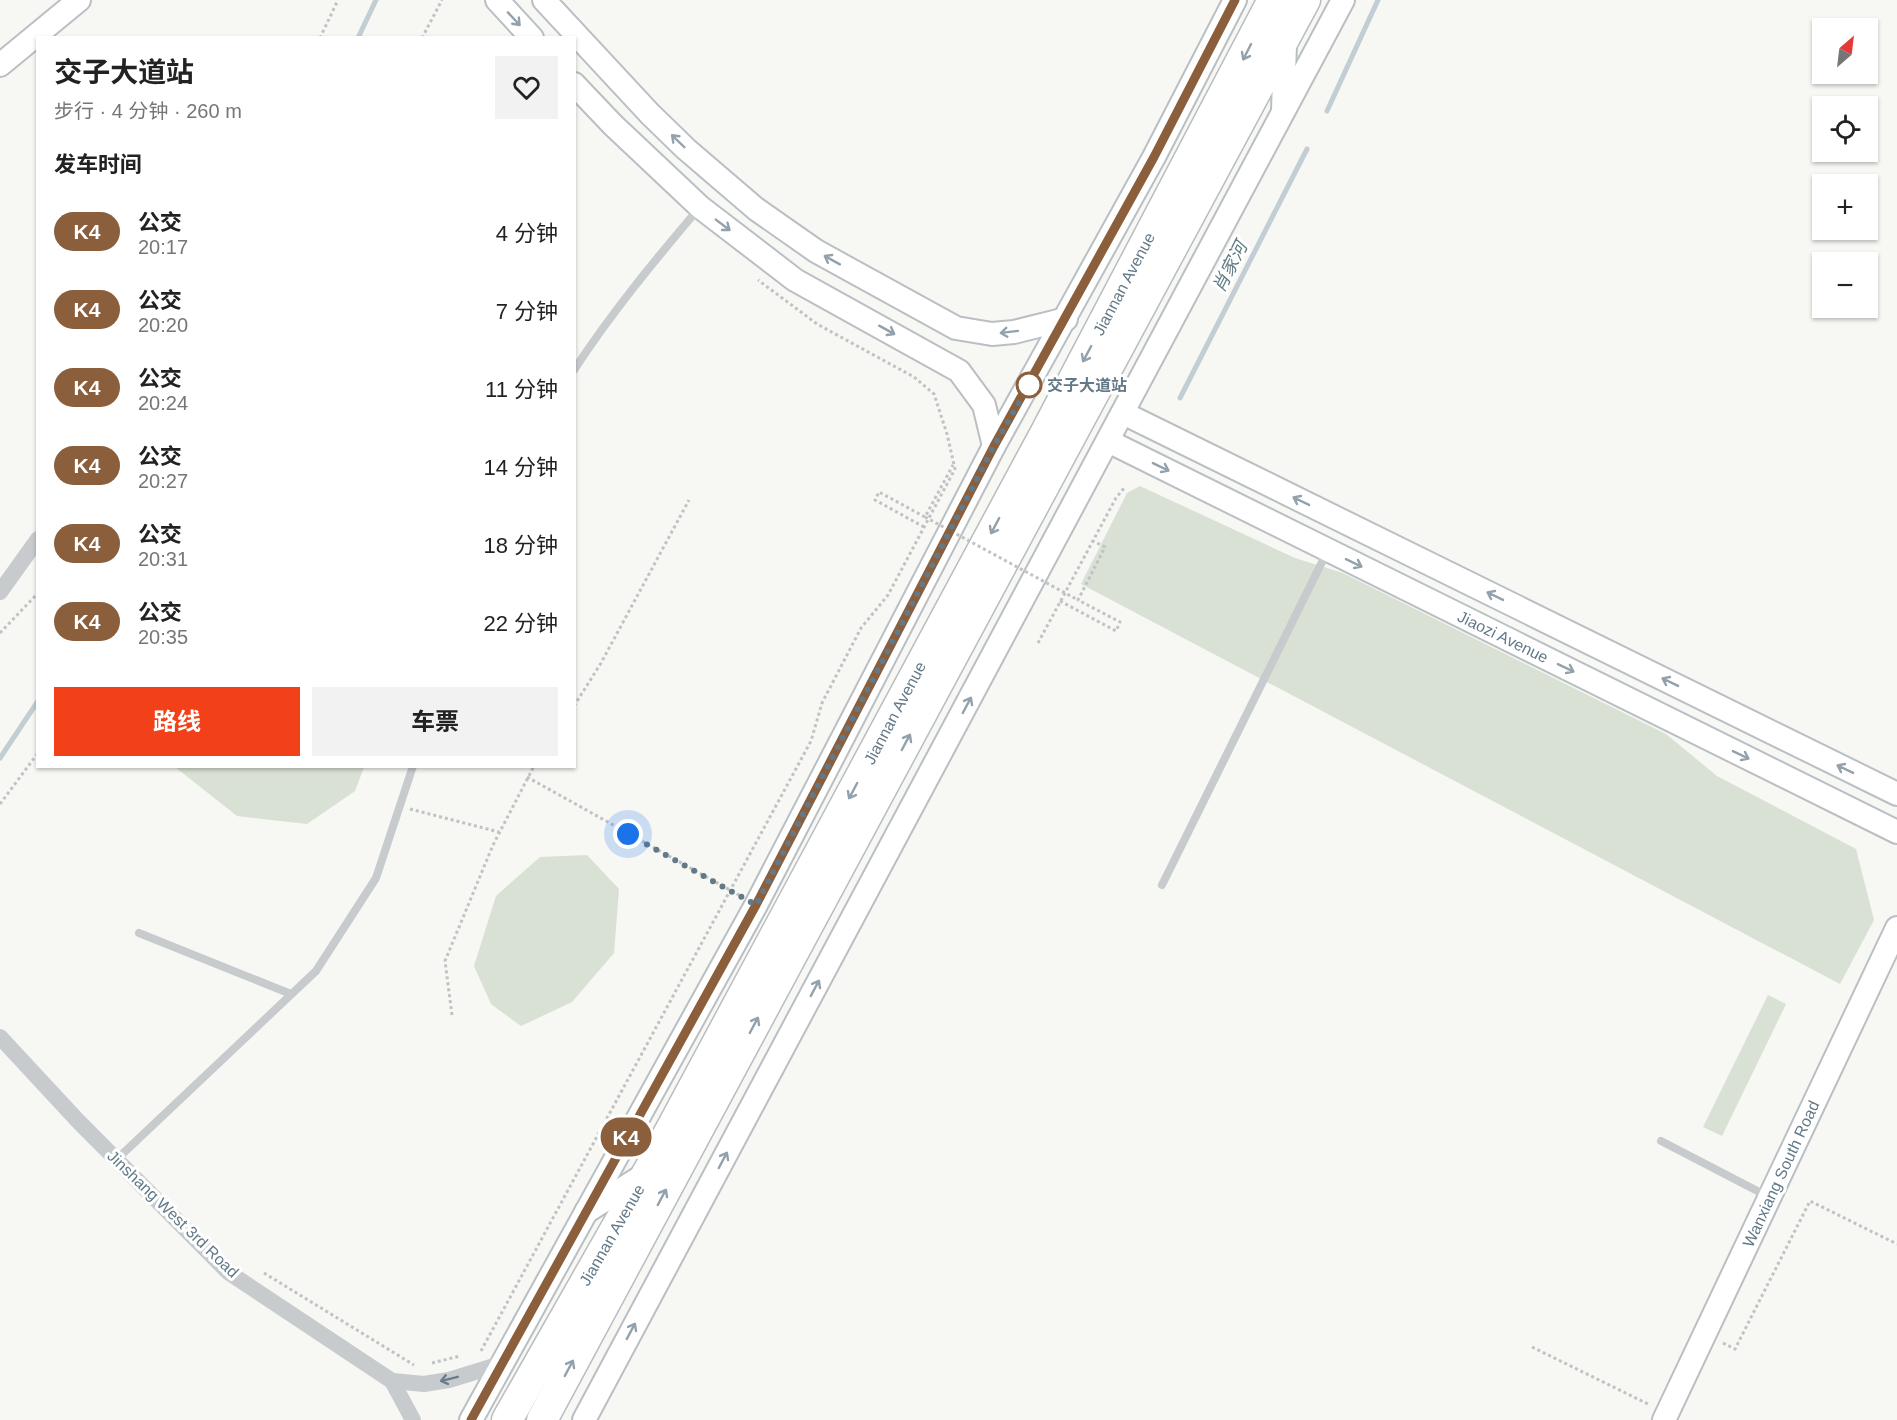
<!DOCTYPE html>
<html lang="zh">
<meta charset="utf-8">
<style>
body{margin:0;font-family:Arial,"Noto Sans SC",sans-serif;background:#f2f2f2;color:#222;height:100vh;display:flex;flex-direction:column;font-size:22px;white-space:nowrap}
*{box-sizing:border-box;margin:0}
p{font-size:20px;color:#767676}
.icon{flex:none;width:33px;height:33px;fill:none;stroke:currentColor;stroke-width:2;stroke-linecap:round;stroke-linejoin:round}
.map{position:relative;flex:1;overflow:hidden}
.panel{position:absolute;left:36px;top:36px;width:540px;height:732px;display:flex;flex-direction:column;background:#fff;border-radius:0px;box-shadow:0 2px 4px #0004}
.panel>*{flex:none}
.badge{padding:0 12px;border-radius:20px;font-size:21px;line-height:39px}
.needle{width:39px;rotate:28deg}
.buttons{position:absolute;left:1812px;top:18px;display:grid;gap:12px}
.buttons a{display:grid;place-items:center;width:66px;height:66px;border-radius:0px;background:#fff;box-shadow:0 2px 4px #0004;font-size:30px}
.you{position:absolute;width:30px;height:30px;margin:-15px;border:4px solid #fff;border-radius:50%;background:#1a73e8;box-shadow:0 0 0 9px #1a73e833}
.map>.badge{position:absolute;translate:-50% -50%;box-shadow:0 0 0 3px #fff}
h2{padding:0 18px;font-size:22px;line-height:54px}
.round{display:grid;place-items:center;flex:none;width:63px;height:63px;border-radius:0px;background:#f2f2f2}
.head{display:flex;align-items:center;justify-content:space-between;height:102px;padding:0 18px}
h1{font-size:28px;font-weight:700;line-height:45px}
.primary-button{display:flex;gap:12px;margin-top:auto;padding:12px 18px}
.primary-button a{flex:1;height:69px;border-radius:0px;background:#f24019;color:#fff;font-size:24px;font-weight:700;line-height:69px;text-align:center}
.primary-button a+a{background:#f2f2f2;color:#222}
ul{padding:0;list-style:none}
li{display:flex;align-items:center;gap:18px;height:78px;padding:0 18px}
li div{flex:1}
li b{display:block;font-size:22px}
li em{font-style:normal}
li .badge{min-width:66px;font-weight:700;text-align:center}
.map>svg:first-child{display:block}
.green{fill:#d9e0d4}
.lines{fill:none;stroke-linecap:round;stroke-linejoin:round}
.stream{stroke:#c2ced3;stroke-width:5}
.secondary-casing{stroke:#b9bfc3;stroke-width:26}
.highway-casing{stroke:#b9bdc0;stroke-width:33}
.path{stroke:#c0c3c5;stroke-width:3;stroke-dasharray:3 3;stroke-linecap:butt}
.lane{stroke:#c7cbce;stroke-width:8}
.street{stroke:#c7cbce;stroke-width:16}
.secondary{stroke:#fff;stroke-width:22}
.highway{stroke:#fff;stroke-width:30}
.path-bridge{stroke:#c0c3c5;stroke-width:3;stroke-dasharray:3 3;stroke-linecap:butt}
.oneway{stroke:#92a1ac}
.oneway2{stroke:#687d8c}
.line-casing{stroke:#fff;stroke-width:14}
.line{stroke:#8b5e3c;stroke-width:9}
.walk{stroke:#637988;stroke-width:6;stroke-dasharray:0 10.8}
.stop-dot{fill:#fff;stroke:#8b5e3c;stroke-width:3}
.labels{text-anchor:middle;dominant-baseline:central;stroke-width:6;stroke-linejoin:round;paint-order:stroke}
.street-label{font-size:16px;fill:#637988;stroke:#fff}
.stop-label{font-size:16px;font-weight:bold;fill:#637988;stroke:#fff;text-anchor:start}
.water-label{font-size:18px;font-style:italic;fill:#5f7b83;stroke:#fff}
</style>
<div class="map">
<svg width="1897" height="1420" viewBox="0 0 1897 1420">
<rect width="100%" height="100%" fill="#f7f7f4"/>
<g class="green">
<path d="M1140 486 1295 558 1343 573 1666 734 1717 776 1856 849 1874 920 1840 984 1081 584 1127 493Z"/>
<path d="M175 767 364 766V767L355 791 307 824 237 816Z"/>
<path d="M587 855 619 889 614 953 572 1002 521 1026 491 1004 474 966 496 896 540 857Z"/>
<path d="M1768 995 1786 1004 1722 1136 1703 1127Z"/>
</g>
<g class="lines">
<g class="stream">
<path d="M358 38 376 0"/>
<path d="M1327 111 1378 0"/>
<path d="M1180 398 1307 149"/>
<path d="M0 758 38 701"/>
</g>
<defs>
<g id="secondary">
<path d="M497 0 532 38"/>
<path d="M544 0 650 114 686 149 756 209 816 251 956 328 992 334 1014 332 1066 319"/>
<path d="M0 65 79 0"/>
<path d="M574 84 613 125 700 207 795 280 959 371 984 405 994 446"/>
<path d="M1283 111 1285 42"/>
<path d="M1123 413 1897 794"/>
<path d="M1108 441 1897 832"/>
<path d="M586 1212 647 1173"/>
<path d="M471 1420 756 905 994 446 1154 157 1235 0"/>
<path d="M584 1420 1343 0"/>
<path d="M1664 1420 1897 928"/>
</g>
<g id="highway">
<path d="M507 1420 648 1172 1047 430 1273 0"/>
<path d="M542 1420 1305 0"/>
</g>
</defs>
<use href="#secondary" class="secondary-casing"/>
<use href="#highway" class="highway-casing"/>
<g class="path">
<path d="M320 38 338 0"/>
<path d="M422 38 442 0"/>
<path d="M924 527 875 500 879 492 925 517 953 465"/>
<path d="M1060 601 1116 631 1120 622 1078 600 1105 547 1093 541"/>
<path d="M0 633 38 593"/>
<path d="M1038 643 1116 498 1124 488"/>
<path d="M574 706 601 663 689 500"/>
<path d="M527 777 739 895"/>
<path d="M0 804 38 753"/>
<path d="M410 809 499 832"/>
<path d="M452 1015 445 961 493 845 534 766"/>
<path d="M264 1273 414 1365"/>
<path d="M1723 1343 1735 1349 1810 1201 1897 1244"/>
<path d="M1532 1347 1650 1405"/>
<path d="M481 1351 811 741 822 703 861 628 888 595 955 469 947 434 934 394 914 377 817 324 758 280"/>
<path d="M432 1363 460 1356"/>
</g>
<g class="lane">
<path d="M574 370C612 312 655 260 700 207"/>
<path d="M1162 885 1328 550"/>
<path d="M139 933 291 994"/>
<path d="M1661 1141 1769 1197"/>
<path d="M116 1160 316 971 376 878 413 766"/>
</g>
<g class="street">
<path d="M0 592 38 539"/>
<path d="M0 1037 78 1121 228 1272 392 1381 424 1384 449 1380 504 1363"/>
<path d="M392 1381 413 1420"/>
</g>
<use href="#secondary" class="secondary"/>
<use href="#highway" class="highway"/>
<path class="path-bridge" d="M925 517 1078 600"/>
</g>
<defs><path id="oneway-shaft" d="M-6 0H5M1.5-3L5.5 0L1.5 3" fill="none" stroke-width="1.6" stroke-linecap="round" stroke-linejoin="round" transform="scale(1.5)"/></defs>
<g class="oneway">
<use href="#oneway-shaft" transform="translate(514 19) rotate(47)"/>
<use href="#oneway-shaft" transform="translate(1247 52) rotate(117)"/>
<use href="#oneway-shaft" transform="translate(678 141) rotate(-136)"/>
<use href="#oneway-shaft" transform="translate(723 225) rotate(37)"/>
<use href="#oneway-shaft" transform="translate(832 260) rotate(-151)"/>
<use href="#oneway-shaft" transform="translate(887 330) rotate(29)"/>
<use href="#oneway-shaft" transform="translate(1009 332) rotate(173)"/>
<use href="#oneway-shaft" transform="translate(1087 354) rotate(118)"/>
<use href="#oneway-shaft" transform="translate(1161 467) rotate(26)"/>
<use href="#oneway-shaft" transform="translate(1301 501) rotate(-154)"/>
<use href="#oneway-shaft" transform="translate(995 526) rotate(118)"/>
<use href="#oneway-shaft" transform="translate(1354 563) rotate(26)"/>
<use href="#oneway-shaft" transform="translate(1495 596) rotate(-154)"/>
<use href="#oneway-shaft" transform="translate(1566 668) rotate(26)"/>
<use href="#oneway-shaft" transform="translate(1670 682) rotate(-154)"/>
<use href="#oneway-shaft" transform="translate(967 705) rotate(-62)"/>
<use href="#oneway-shaft" transform="translate(906 742) rotate(-62)"/>
<use href="#oneway-shaft" transform="translate(1741 755) rotate(26)"/>
<use href="#oneway-shaft" transform="translate(1845 769) rotate(-154)"/>
<use href="#oneway-shaft" transform="translate(853 791) rotate(118)"/>
<use href="#oneway-shaft" transform="translate(815 988) rotate(-62)"/>
<use href="#oneway-shaft" transform="translate(754 1025) rotate(-62)"/>
<use href="#oneway-shaft" transform="translate(723 1160) rotate(-62)"/>
<use href="#oneway-shaft" transform="translate(662 1197) rotate(-62)"/>
<use href="#oneway-shaft" transform="translate(631 1331) rotate(-62)"/>
<use href="#oneway-shaft" transform="translate(569 1368) rotate(-62)"/>
</g>
<use class="oneway2" href="#oneway-shaft" transform="translate(449 1379) rotate(166)"/>
<g class="lines">
<defs>
<path id="line" d="M471 1420 756 905 994 446 1154 157 1235 0"/>
</defs>
<use href="#line" class="line-casing"/>
<use href="#line" class="line"/>
<path class="walk" d="M628 834 756 905 994 446 1029 385"/>
</g>
<circle class="stop-dot" cx="1029" cy="385" r="12"/>
<g class="labels">
<g class="street-label">
<text transform="translate(1124 284) rotate(-62)">Jiannan Avenue</text>
<text transform="translate(1503 637) rotate(26)">Jiaozi Avenue</text>
<text transform="translate(895 713) rotate(-62)">Jiannan Avenue</text>
<text transform="translate(1781 1174) rotate(-65)">Wanxiang South Road</text>
<text transform="translate(173 1214) rotate(44)">Jinshang West 3rd Road</text>
<text transform="translate(612 1235) rotate(-60)">Jiannan Avenue</text>
</g>
<g class="stop-label">
<text x="1047" y="385">交子大道站</text>
</g>
<g class="water-label">
<text transform="translate(1230 267) rotate(-63)">肖家河</text>
</g>
</g>
</svg>
<div class="buttons">
<a><svg class="needle" viewBox="-14 -14 28 28"><path d="M0-13l5 13h-10z" fill="#e53935"/><path d="M0 13l5-13h-10z" fill="#767676"/></svg></a>
<a><svg class="icon" aria-label="locate" viewBox="0 0 24 24"><circle cx="12" cy="12" r="6"/><path d="M12 2v4M12 18v4M2 12h4M18 12h4"/></svg></a>
<a>+</a>
<a>−</a>
</div>
<div class="you" style="left:628px;top:834px"></div>
<b class="badge" style="left:626px;top:1137px;background:#8b5e3c;color:#fff">K4</b>
<section class="panel">
<div class="head"><div><h1>交子大道站</h1><p>步行 · 4 分钟 · 260 m</p></div><a class="round"><svg class="icon" aria-label="heart" viewBox="0 0 24 24"><path d="M12 20l-8-8c-3-5 5-10 8-4 3-6 11-1 8 4z"/></svg></a></div>
<h2>发车时间</h2>
<ul>
<li><span class="badge" style="background:#8b5e3c;color:#fff">K4</span><div><b>公交</b><p>20:17</p></div><em>4 分钟</em></li>
<li><span class="badge" style="background:#8b5e3c;color:#fff">K4</span><div><b>公交</b><p>20:20</p></div><em>7 分钟</em></li>
<li><span class="badge" style="background:#8b5e3c;color:#fff">K4</span><div><b>公交</b><p>20:24</p></div><em>11 分钟</em></li>
<li><span class="badge" style="background:#8b5e3c;color:#fff">K4</span><div><b>公交</b><p>20:27</p></div><em>14 分钟</em></li>
<li><span class="badge" style="background:#8b5e3c;color:#fff">K4</span><div><b>公交</b><p>20:31</p></div><em>18 分钟</em></li>
<li><span class="badge" style="background:#8b5e3c;color:#fff">K4</span><div><b>公交</b><p>20:35</p></div><em>22 分钟</em></li>
</ul>
<div class="primary-button"><a>路线</a><a>车票</a></div>
</section>
</div>
